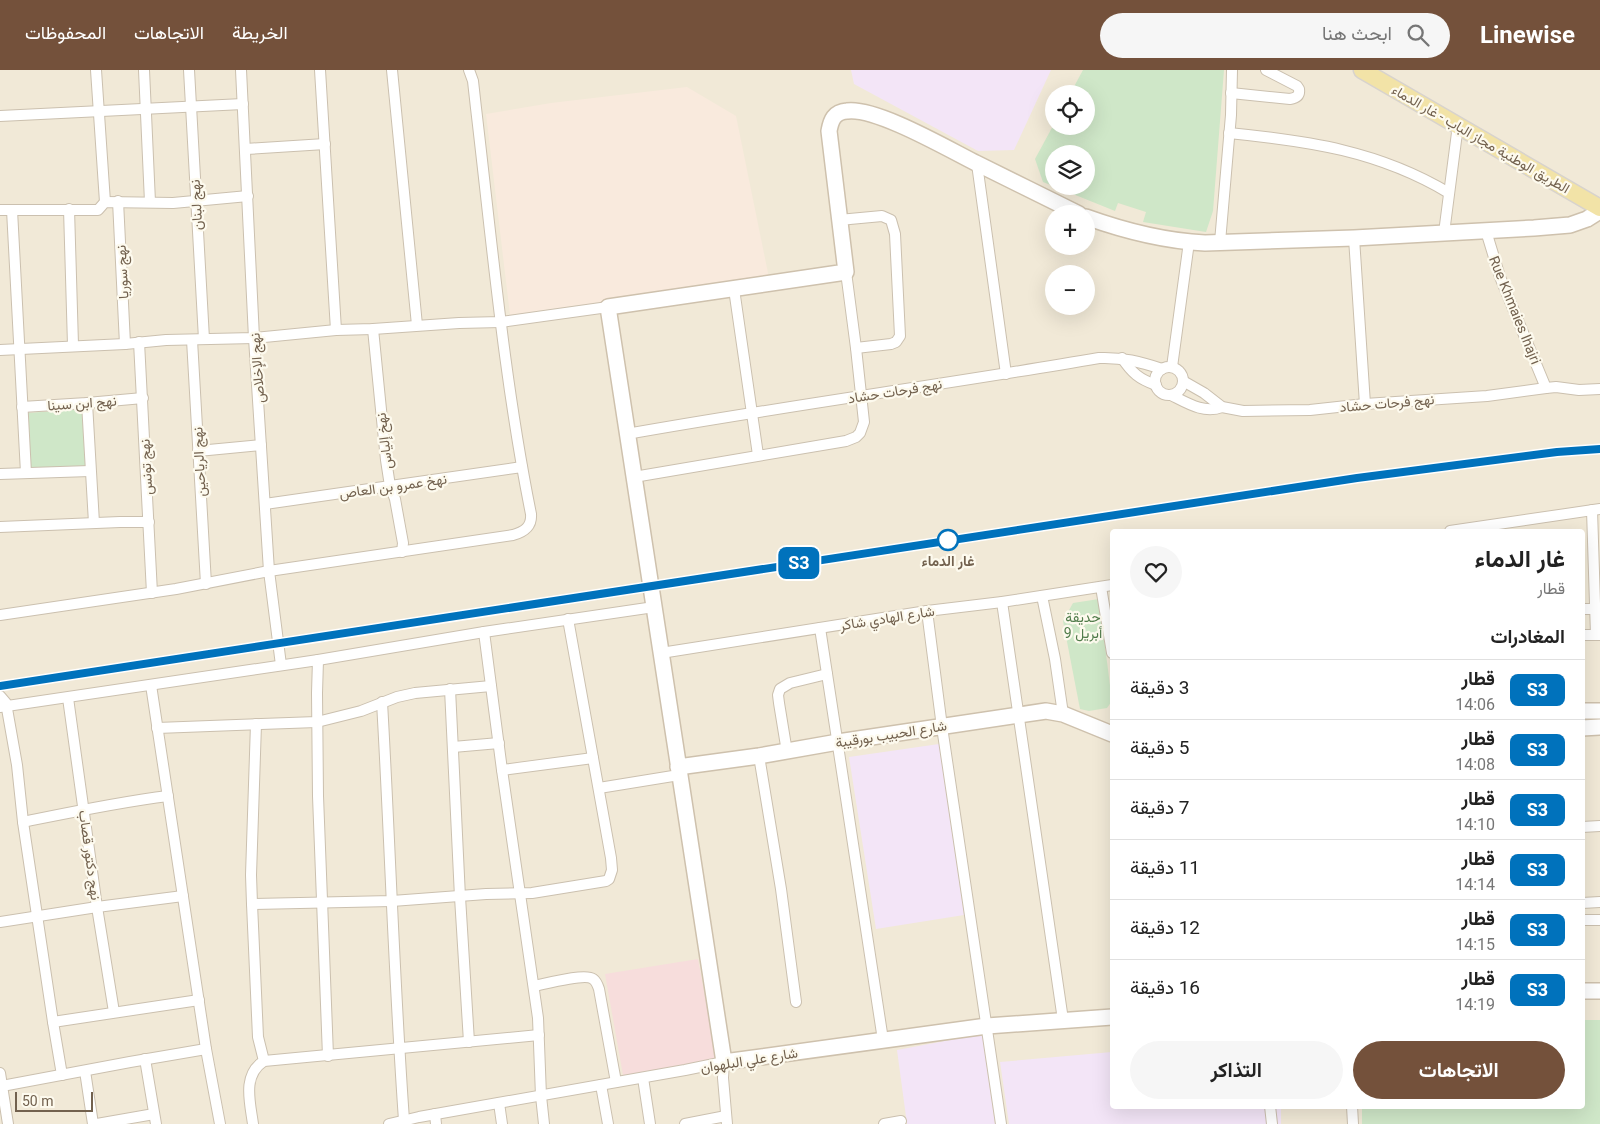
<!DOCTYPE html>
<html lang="ar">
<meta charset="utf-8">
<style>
body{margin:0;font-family:Roboto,Vazirmatn,sans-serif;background:#f6f6f6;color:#222;direction:rtl;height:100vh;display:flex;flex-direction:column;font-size:19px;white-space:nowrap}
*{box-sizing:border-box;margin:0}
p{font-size:16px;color:#767676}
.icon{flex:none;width:28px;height:28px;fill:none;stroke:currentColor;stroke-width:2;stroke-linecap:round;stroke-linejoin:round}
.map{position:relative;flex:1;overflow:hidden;direction:ltr}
.panel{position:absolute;left:1110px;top:459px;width:475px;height:580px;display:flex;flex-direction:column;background:#fff;border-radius:5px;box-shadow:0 5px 20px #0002;direction:rtl}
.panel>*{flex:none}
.badge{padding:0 10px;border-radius:8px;font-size:18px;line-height:32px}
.controls{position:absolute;left:1045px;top:15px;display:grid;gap:10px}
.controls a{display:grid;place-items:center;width:50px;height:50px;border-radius:50%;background:#fff;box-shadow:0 5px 20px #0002;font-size:25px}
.scale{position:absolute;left:15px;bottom:12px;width:78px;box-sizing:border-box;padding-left:5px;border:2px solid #72614e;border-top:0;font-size:14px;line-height:18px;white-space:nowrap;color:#72614e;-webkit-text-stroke:4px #fdfaee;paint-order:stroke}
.map>.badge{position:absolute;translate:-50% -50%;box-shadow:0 0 0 2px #fff}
h2{padding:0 20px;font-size:19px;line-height:45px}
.round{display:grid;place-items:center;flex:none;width:52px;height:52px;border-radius:26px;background:#f6f6f6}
.summary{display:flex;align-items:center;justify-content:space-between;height:85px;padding:0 20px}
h1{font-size:24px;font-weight:700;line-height:38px}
.cta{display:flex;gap:10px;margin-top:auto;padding:10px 20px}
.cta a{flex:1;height:58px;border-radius:30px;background:#74513b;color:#fff;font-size:20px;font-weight:700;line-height:58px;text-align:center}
.cta a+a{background:#f6f6f6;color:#222}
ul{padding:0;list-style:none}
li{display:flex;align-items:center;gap:15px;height:60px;padding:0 20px;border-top:1px solid #e0e0e0}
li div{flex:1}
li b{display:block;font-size:19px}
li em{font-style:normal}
li .badge{min-width:55px;font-weight:700;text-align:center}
header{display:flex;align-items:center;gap:30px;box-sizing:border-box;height:70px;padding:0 25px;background:#74513b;color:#fff}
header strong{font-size:24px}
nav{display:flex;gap:28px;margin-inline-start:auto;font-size:18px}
.search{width:350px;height:45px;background:#f6f6f6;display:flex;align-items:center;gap:12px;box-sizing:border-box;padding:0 18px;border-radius:28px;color:#767676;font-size:19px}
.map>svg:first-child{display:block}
.residential{fill:#f1e9d7;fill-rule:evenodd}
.commercial{fill:#f9eadd}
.education{fill:#f3e5f7}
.medical{fill:#f7dddc}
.green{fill:#cfe7c8;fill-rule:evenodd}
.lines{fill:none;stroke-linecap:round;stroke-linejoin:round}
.street-casing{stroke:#cbc0af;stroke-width:12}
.secondary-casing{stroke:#cec1ad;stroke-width:18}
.primary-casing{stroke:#d8d3cd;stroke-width:19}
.street{stroke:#fff;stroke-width:10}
.secondary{stroke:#fff;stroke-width:15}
.primary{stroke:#f2e3a7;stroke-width:16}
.rail-casing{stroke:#bba7c3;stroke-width:5}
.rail{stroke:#fdfaee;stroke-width:3;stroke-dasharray:9;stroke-linecap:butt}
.line-casing{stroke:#fff;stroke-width:11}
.line{stroke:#0072bc;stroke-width:8}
.stop-dot{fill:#fff;stroke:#0072bc;stroke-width:2.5}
.labels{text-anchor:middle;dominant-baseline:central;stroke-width:4.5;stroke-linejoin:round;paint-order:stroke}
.street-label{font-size:14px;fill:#72614e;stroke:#fdfaee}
.stop-label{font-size:14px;font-weight:bold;fill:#72614e;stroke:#fdfaee}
.park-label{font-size:14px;fill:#517c4b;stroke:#fdfaee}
</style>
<header>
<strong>Linewise</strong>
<div class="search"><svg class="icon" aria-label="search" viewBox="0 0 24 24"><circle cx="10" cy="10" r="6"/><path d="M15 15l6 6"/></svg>ابحث هنا</div>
<nav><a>الخريطة</a><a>الاتجاهات</a><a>المحفوظات</a></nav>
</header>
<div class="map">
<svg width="1600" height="1054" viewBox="0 0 1600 1054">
<rect width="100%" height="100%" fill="#faf6e8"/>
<path class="residential" d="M0 0H1600V1054H0ZM1054 24H1086V56H1054ZM1054 84H1086V116H1054ZM1054 144H1086V176H1054ZM1054 204H1086V236H1054ZM1112 461H1582V1036H1112Z"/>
<path class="commercial" d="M687 17 736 46 769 208 510 245 486 44 551 33Z"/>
<g class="education">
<path d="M851 0H1051L1014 80 978 81 854 14Z"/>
<path d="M939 674 964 845 876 859 849 687Z"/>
<path d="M982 964 995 1054H907L897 980Z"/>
<path d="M1112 982V1036H1281V1054H1009L1000 992Z"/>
</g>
<path class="medical" d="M698 889 718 996 623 1005 605 904Z"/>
<g class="green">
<path d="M1083 0H1224L1213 141 1206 162 1143 152 1146 142 1118 133 1115 141 1043 112 1035 89 1054 54V56H1086V24H1070ZM1054 84H1086V116H1054Z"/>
<path d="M82 339 86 396 30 399 27 343Z"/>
<path d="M1099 529 1112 631 1107 638 1089 641 1080 639 1063 551 1073 533Z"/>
<path d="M1583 950H1600V1054H1362V1036H1582Z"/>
</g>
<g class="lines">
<defs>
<g id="street">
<path d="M96 0 105 132"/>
<path d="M144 0 150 132"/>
<path d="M189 0 204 269"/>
<path d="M241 0 254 268 269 501 281 595"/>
<path d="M320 0 336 260"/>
<path d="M392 0 417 255"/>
<path d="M1231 23 1290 29C1296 28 1300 26 1299 19L1297 16 1266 0"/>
<path d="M0 46 243 34"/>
<path d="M1229 63C1309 71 1379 81 1449 123"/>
<path d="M246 79 325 74"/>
<path d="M977 94 1006 304"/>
<path d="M118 131 125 274"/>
<path d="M69 139 73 275"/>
<path d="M0 140H98L105 132 173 133 248 126"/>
<path d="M12 140 26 403"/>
<path d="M839 150 882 146 891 150 895 164 900 266 896 272 891 274 856 278"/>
<path d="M1486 161 1500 207 1546 318"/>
<path d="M1444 163 1458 55"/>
<path d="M1354 168 1365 334"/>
<path d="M1220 172 1231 45 1232 0"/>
<path d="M734 219 758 385"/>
<path d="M373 259 386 390 390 416 395 429 403 473 402 482"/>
<path d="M192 270 206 514"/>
<path d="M139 272 152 523"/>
<path d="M0 280 125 274 166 270 254 268 336 260 373 259 459 253 501 252 608 237"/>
<path d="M1122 288C1132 303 1139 309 1156 315"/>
<path d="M1172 297 1189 172"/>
<circle cx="1169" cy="311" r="14"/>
<path d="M1183 311 1204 323 1222 337 1243 341 1310 340 1365 334 1487 326 1546 318 1556 317 1579 320 1600 319"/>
<path d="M1171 325C1187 333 1204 344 1222 337"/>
<path d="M87 333 94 453"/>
<path d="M22 337 87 333 143 328"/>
<path d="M627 364C784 336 942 315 1099 288 1122 287 1141 292 1162 299"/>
<path d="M198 381 261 375"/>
<path d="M0 404 90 401"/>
<path d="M634 407 846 371 856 367 860 363 864 352 856 278 846 202"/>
<path d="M265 434 522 397"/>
<path d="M1592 440 1596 565"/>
<path d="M0 457 120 452H149"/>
<path d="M1450 461 1600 439"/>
<path d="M1101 517 1112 583"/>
<path d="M1042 526 1055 589 1063 644"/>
<path d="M1002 532 1063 950"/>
<path d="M1582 539H1600"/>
<path d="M927 541 942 657 1001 1054"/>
<path d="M0 545 176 519 269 501 513 465C524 462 532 457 531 444 504 310 492 173 476 38L473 11 469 0"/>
<path d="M820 558 883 970"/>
<path d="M484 562 502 700 538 948 541 1026 544 1054"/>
<path d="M1582 565H1600"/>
<path d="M661 583 927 541 1002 532 1112 515"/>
<path d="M318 590 317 623 318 726 328 986"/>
<path d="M151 615 206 979 220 1054"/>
<path d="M450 619 460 827 469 972"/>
<path d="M0 626 6 633 17 695 23 752 53 952 62 1005"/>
<path d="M68 628 97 837 114 942"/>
<path d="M382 632C390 771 394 911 404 1050"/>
<path d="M0 637 318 590 484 562 654 537"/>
<path d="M256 654 251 805 252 834 258 967 264 991"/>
<path d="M157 658 317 652 361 641 397 627 415 623 491 616"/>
<path d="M453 677 499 673"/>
<path d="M787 682 779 633 778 625 780 619 790 613 827 604"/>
<path d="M759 686 781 819 796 932"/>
<path d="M502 700 593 688"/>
<path d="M599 718 679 705"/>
<path d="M23 752C72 742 119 732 168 726"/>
<path d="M1582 757 1600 756"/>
<path d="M1582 833 1600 832"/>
<path d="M252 834 392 831 486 824 532 823 606 811 609 809 612 800 611 788 568 549"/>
<path d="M1582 850H1600"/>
<path d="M0 852 97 837 183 826"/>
<path d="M534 916C545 914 585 903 593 909 596 911 598 916 599 919L616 1012"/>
<path d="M53 952 199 930"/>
<path d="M145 989 156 1054"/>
<path d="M85 1001 93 1054"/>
<path d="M0 1003 8 1054"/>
<path d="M643 1008 650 1054"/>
<path d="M601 1015 608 1054"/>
<path d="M2 1016 130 992 206 979"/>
<path d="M499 1033 502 1054"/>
<path d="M1270 1036 1272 1054"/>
<path d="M1352 1036 1353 1054"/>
<path d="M435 1044 436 1054"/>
<path d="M97 1054 154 1044"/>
<path d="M253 1054C250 1032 242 1005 264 991L539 965"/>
<path d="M389 1054 419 1047 685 1000 724 992 723 1008 727 1054"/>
<path d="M685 1054 726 1046"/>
<path d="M884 1054 901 1051"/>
</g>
<g id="secondary">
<path d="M1079 144C1045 127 1010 110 976 93 948 79 876 37 847 41 834 42 831 50 829 61L846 202 608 237 724 992 987 956 1112 947"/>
<path d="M1086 147C1125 161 1164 171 1205 173L1354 168 1534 158 1570 155 1587 149 1600 141"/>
<path d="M1582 641H1600"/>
<path d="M1582 658 1600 657"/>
<path d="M678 697 759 686 838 672 1046 641 1063 644 1112 664"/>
<path d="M1582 921H1600"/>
</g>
<path id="primary" d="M1362 0 1600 138"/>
</defs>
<use href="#street" class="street-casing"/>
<use href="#secondary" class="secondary-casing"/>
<use href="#primary" class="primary-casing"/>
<use href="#street" class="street"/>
<use href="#secondary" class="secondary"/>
<use href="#primary" class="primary"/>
<defs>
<path id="rail" d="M0 616 1357 408 1557 382 1600 379"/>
</defs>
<use href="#rail" class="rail-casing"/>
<use href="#rail" class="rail"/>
</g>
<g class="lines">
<defs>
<path id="line" d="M0 616 1357 408 1557 382 1600 379"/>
</defs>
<use href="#line" class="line-casing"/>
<use href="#line" class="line"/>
</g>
<circle class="stop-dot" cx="948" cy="470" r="10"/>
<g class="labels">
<g class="street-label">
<text transform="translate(1481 69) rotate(30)">الطريق الوطنية مجاز الباب - غار الدماء</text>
<text transform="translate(196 135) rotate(-93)">نهج لبنان</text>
<text transform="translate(122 202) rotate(-93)">نهج سوريا</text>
<text transform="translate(1515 240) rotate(68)">Rue Khmaies lhajri</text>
<text transform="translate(257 298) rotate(-94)">نهج الإخلاص</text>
<text transform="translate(895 321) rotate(-9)">نهج فرحات حشاد</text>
<text transform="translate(82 333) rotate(-4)">نهج ابن سينا</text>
<text transform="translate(1387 333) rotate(-5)">نهج فرحات حشاد</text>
<text transform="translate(384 371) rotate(-97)">نهخ إلياس</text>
<text transform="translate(199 392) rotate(-93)">نهج الرياحين</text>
<text transform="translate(146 397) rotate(-93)">نهج تونس</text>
<text transform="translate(393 416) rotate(-8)">نهخ عمرو بن العاص</text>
<text transform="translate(887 548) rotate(-9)">شارع الهادي شاكر</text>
<text transform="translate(891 664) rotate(-9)">شارع الحبيب بورقيبة</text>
<text transform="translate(90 785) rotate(82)">نهج دكتور قصاب</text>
<text transform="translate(749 990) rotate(-9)">شارع علي البلهوان</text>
</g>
<g class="stop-label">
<text x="948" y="491">غار الدماء</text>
</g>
<g class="park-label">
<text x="1083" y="547">حديقة<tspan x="1083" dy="16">9 أبريل</tspan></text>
</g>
</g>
</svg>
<div class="controls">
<a><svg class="icon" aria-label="locate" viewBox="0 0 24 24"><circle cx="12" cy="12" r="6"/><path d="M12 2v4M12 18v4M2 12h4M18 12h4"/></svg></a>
<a><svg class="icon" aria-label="layers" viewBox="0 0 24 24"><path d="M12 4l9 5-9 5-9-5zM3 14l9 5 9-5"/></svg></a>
<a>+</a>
<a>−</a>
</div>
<div class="scale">50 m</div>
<b class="badge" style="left:799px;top:493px;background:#0072bc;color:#fff">S3</b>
<section class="panel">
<div class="summary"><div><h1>غار الدماء</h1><p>قطار</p></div><a class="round"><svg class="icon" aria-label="heart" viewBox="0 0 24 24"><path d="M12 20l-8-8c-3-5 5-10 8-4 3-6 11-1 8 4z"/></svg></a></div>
<h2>المغادرات</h2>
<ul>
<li><span class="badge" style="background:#0072bc;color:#fff">S3</span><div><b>قطار</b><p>14:06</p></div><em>3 دقيقة</em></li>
<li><span class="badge" style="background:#0072bc;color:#fff">S3</span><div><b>قطار</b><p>14:08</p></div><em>5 دقيقة</em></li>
<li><span class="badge" style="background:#0072bc;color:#fff">S3</span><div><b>قطار</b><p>14:10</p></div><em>7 دقيقة</em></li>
<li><span class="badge" style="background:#0072bc;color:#fff">S3</span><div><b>قطار</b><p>14:14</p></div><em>11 دقيقة</em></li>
<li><span class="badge" style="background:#0072bc;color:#fff">S3</span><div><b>قطار</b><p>14:15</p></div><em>12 دقيقة</em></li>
<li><span class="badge" style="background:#0072bc;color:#fff">S3</span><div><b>قطار</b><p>14:19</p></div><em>16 دقيقة</em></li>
</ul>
<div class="cta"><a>الاتجاهات</a><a>التذاكر</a></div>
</section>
</div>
